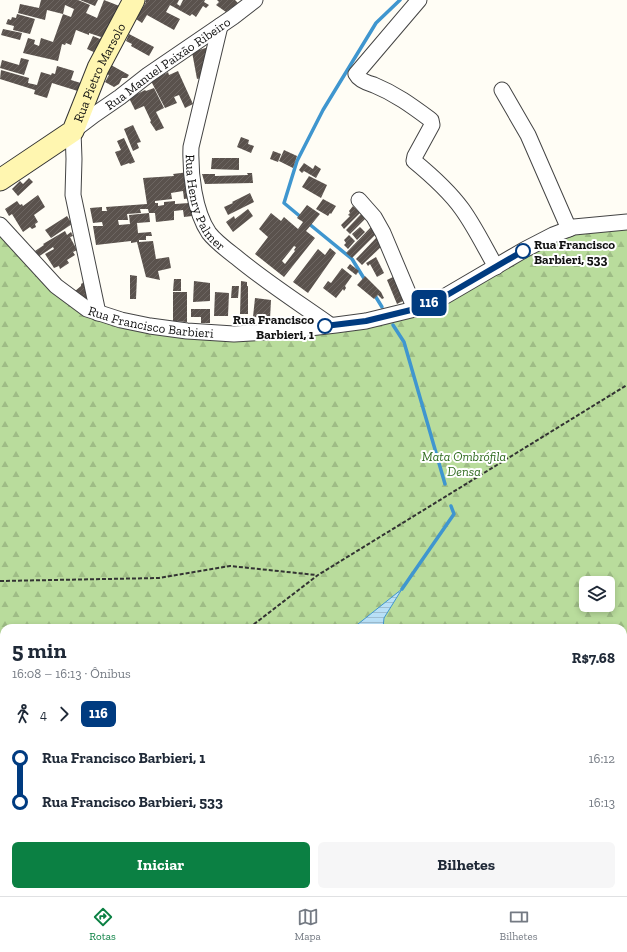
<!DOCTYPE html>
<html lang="pt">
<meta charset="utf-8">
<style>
body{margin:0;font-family:"Zilla Slab",serif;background:#f6f6f7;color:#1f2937;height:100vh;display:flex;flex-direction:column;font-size:15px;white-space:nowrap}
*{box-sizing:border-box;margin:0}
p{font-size:13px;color:#747a83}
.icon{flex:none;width:22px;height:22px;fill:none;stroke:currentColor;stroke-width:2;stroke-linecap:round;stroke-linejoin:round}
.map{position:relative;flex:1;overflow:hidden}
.drawer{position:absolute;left:0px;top:624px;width:627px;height:272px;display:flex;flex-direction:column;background:#fff;border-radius:12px 12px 0 0;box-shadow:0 2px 6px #0003}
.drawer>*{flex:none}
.badge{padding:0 8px;border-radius:6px;font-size:14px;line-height:26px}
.buttons{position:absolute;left:579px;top:576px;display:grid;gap:8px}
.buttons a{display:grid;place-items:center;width:36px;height:36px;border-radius:6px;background:#fff;box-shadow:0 2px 6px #0003;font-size:20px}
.map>.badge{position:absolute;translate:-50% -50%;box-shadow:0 0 0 2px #fff}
.legs{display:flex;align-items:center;gap:6px;height:44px;padding:0 12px;font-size:13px}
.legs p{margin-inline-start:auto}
.summary{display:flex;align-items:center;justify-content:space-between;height:68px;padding:0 12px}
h1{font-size:22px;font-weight:800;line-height:30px}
.action{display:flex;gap:8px;margin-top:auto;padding:8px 12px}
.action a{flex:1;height:46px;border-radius:6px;background:#0b8043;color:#fff;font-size:16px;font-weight:800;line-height:46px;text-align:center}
.action a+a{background:#f6f6f7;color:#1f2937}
ul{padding:0 12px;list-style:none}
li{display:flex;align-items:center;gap:14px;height:44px;font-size:15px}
li i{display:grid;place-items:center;width:6px;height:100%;margin:0 5px;background:currentColor}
li i::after{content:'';width:10px;height:10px;margin:-5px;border:3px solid;border-radius:50%;background:#fff}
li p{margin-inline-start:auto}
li:first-child i{background:linear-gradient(#0000 50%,currentColor 0)}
li:last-child i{background:linear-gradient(currentColor 50%,#0000 0)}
.dock{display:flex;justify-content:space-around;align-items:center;height:56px;border-top:1px solid #e0e1e3;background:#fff;font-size:11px;color:#747a83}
.dock a{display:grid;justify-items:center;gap:2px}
.dock .on{color:#0b8043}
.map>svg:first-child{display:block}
.forest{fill:url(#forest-firs);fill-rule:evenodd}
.water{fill:url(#water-rules);stroke:#3f96cf}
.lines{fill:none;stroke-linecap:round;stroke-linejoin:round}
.stream{stroke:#3f96cf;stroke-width:3.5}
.building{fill:url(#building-hatch);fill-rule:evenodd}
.street-casing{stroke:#444;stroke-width:17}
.secondary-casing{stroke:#333;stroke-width:23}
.path{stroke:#333;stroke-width:2;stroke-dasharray:4 2;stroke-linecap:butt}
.street{stroke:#fff;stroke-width:15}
.secondary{stroke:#fff6b0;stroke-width:21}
.line-1-casing{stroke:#fff;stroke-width:9}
.line-1{stroke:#003b80;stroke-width:6}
.stop-1-dot{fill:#fff;stroke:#003b80;stroke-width:2}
.labels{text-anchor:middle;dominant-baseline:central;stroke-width:4;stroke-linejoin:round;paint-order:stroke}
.street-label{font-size:13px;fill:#111;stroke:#fff}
.stop-label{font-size:13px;font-weight:bold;fill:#111;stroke:#fff;text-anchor:start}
.park-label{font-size:13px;font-style:italic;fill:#2f6b1f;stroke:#fff}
</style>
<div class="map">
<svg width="627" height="896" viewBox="0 0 627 896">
<defs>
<pattern id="forest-firs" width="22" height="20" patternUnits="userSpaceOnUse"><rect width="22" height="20" fill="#b9dc9c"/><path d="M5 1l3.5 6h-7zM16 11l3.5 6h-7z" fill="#9ebc85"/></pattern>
<pattern id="water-rules" width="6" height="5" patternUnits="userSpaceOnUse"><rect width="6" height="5" fill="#b9e0f7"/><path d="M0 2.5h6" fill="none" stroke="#9ebfd3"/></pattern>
<pattern id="building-hatch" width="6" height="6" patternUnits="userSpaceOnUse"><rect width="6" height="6" fill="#5a524d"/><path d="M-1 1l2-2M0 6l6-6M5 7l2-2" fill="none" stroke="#6d6662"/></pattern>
</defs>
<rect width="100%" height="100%" fill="#fffdf5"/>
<path class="forest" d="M627 222V896H0V224L95 313 158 328 284 330 421 307 576 227ZM586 583H608V605H586ZM4 628H623V892H4Z"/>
<g class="water">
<path d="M402 589 384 618 383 628H353Z"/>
<path d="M17 892H336L338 896H19Z"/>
</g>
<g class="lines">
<g class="stream">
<path d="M302 218 284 203 297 161 323 110 376 23 400 0"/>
<path d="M308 223 352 259 365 280"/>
<path d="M374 294 382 307"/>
<path d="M393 325 404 342 445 484"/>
<path d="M402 589 454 514 451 506"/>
</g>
</g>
<g class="building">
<path d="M41 0H78L90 5 86 13 97 18 104 0 122 7 98 54 87 49 93 36 100 39 101 37 89 33V35L76 30 71 45 66 43 65 45 62 44 58 61 23 53 28 38 35 40 34 44 39 46 41 38 53 42 63 14 71 17 74 9 65 5 63 14 47 10 45 20 18 13 20 4 39 8Z"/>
<path d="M80 0H98L95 6Z"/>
<path d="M146 0H179L177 4 180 6 183 0H205L204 2 209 5 206 8 203 6 196 17 192 14 190 16 170 5 166 12 180 19 174 30 147 15 142 23 136 19 146 2H145Z"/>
<path d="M217 0H235L238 3 234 7 231 8 226 12 216 5 219 2Z"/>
<path d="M17 14 35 19 30 34 13 30 14 26 6 24 8 19 11 20 12 17 16 18Z"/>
<path d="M3 29 22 33 20 40 1 35Z"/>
<path d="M129 34 154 47 149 56 131 46 132 44 126 41Z"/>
<path d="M209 47 204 74 201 75 202 78 197 79 192 52Z"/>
<path d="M21 58 29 60 24 75 0 68 2 60 19 65Z"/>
<path d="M111 65 129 75 127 78H122L119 84 114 87 105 82 109 75 106 74Z"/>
<path d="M57 66 74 71 71 80 84 84 81 92 52 83 47 98 34 94 35 90 0 79 1 70 29 78 28 83 37 85 41 72 51 75 52 73 55 74Z"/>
<path d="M178 71 193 104 185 108 179 95 174 97 177 103 165 108 151 81 168 72 169 75Z"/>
<path d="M154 88 164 108 156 112 164 128 156 131 150 122 151 121 144 106 135 110 129 98 145 90 146 91Z"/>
<path d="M133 125 141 142 137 143 139 148 133 151 124 129Z"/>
<path d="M241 137 249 140 248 144 254 146 251 153 237 147Z"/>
<path d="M124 138 135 162 130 164 129 163 121 166 115 152 121 150 117 141Z"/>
<path d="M284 150 297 156 293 168 279 161Z"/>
<path d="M273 151 281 154 278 162 270 159Z"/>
<path d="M212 158H239V170L211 169Z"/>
<path d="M304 163 313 169 315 165 321 169 316 178 304 171 302 173 299 170Z"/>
<path d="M189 172 193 198 184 199 183 191 171 193 172 199 155 201V203H158V206L164 205V202L175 201V204L189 203 198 218H192V216L184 217 183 210 174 211V220L156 222 155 213H149L150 222 137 223 138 233 151 232 152 236H146V240H139V242L153 241 156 259 169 257 171 268 158 271 160 280 146 277 137 242 131 243V241L96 245 93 226H103L102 222 93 223 90 208 102 207V211H107L106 207 147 204 143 178 174 176 173 174ZM140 209H148L149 213 129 215 130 224 119 225 118 220H128L127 214 141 213Z"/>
<path d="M247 173H252L253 183 205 184 202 174H215V176L248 175Z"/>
<path d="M309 176 327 185 321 198 302 187Z"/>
<path d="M29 178 33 182 18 196 12 189 20 181 23 184Z"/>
<path d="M250 193 254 202 228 215 224 207 233 203 232 202Z"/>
<path d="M38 195 45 207 34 215 38 222 35 224 36 227 32 229 30 227 23 232 12 214 9 216 5 209 17 201 20 205 22 204 23 206Z"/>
<path d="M323 199 336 206 331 214 330 213 328 216 316 209Z"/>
<path d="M307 205 320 214 306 231 315 238 284 277 255 254 268 237 259 229 271 213 281 221 284 217 298 229 303 222 297 218ZM294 246 296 247 294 250 295 251 285 264 282 261Z"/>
<path d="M353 206 360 213 344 229 341 225 350 216 348 215 350 213 349 211Z"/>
<path d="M248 209 253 216 233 232 226 222 234 216 235 219Z"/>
<path d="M361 214 366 218 350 234 346 230Z"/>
<path d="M67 216 72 224 51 238 45 230Z"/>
<path d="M373 225 379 231 352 258 346 253Z"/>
<path d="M360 227 365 232 357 240 352 234Z"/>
<path d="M65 231 67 235 71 232 73 236 70 237 77 250 73 252 75 255 67 260 69 263 60 269 59 266 54 268 45 254 54 249 53 247 38 257 35 251 44 245 43 244Z"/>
<path d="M349 235 355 241 348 249 344 245 346 243 344 240Z"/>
<path d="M377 237 384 244 362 265 356 259Z"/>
<path d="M330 248 336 253 308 293 293 282 318 249 325 255Z"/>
<path d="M376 257 384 273 377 277 370 264 368 266 366 263Z"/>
<path d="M350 264 359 271 356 275 347 268Z"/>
<path d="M342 268 352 276 345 286 346 288 344 291 343 289 336 298 323 288 328 281 331 283Z"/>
<path d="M130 275 137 276 136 299H130Z"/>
<path d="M365 276 381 292 384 298 382 299 378 295 374 299 357 285Z"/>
<path d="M395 276 409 298 397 304 387 280Z"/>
<path d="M174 279H181V291H173Z"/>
<path d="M194 281 210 283V301L193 302Z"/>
<path d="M241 281 247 282V286H248V314H240Z"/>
<path d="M84 282 88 301 87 298 85 299 75 291 81 286V284Z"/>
<path d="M232 286H239L238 298H231Z"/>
<path d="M173 292H187V322L173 321Z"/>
<path d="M215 292 229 293 228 316H214Z"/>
<path d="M255 298 271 300 270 319 253 317Z"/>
<path d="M191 309H210V323H201V317H191Z"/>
</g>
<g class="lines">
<defs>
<g id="street">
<path d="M419 0 356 74C359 80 367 83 374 85 396 94 412 106 431 120L432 125 415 156 414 161C431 175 449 191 462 209 475 227 485 248 496 267"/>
<path id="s1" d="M220 26 191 147C190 173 194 211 209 233 216 242 227 250 236 257 266 282 299 303 330 325"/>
<path d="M502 90 528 135 569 229"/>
<path d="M359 200 374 217 383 233 415 309"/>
<path id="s2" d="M0 225 56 286 87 309 121 320 150 326 187 331 234 334 283 331 336 325 366 321 415 309 442 298 524 250 553 235 574 227 627 222"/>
<path id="s3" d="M98 313 73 195 74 159 73 131 94 115 120 97 148 75 233 17 255 0"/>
</g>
<g id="secondary">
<path id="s4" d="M0 180 73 131 98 68 134 0"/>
</g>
</defs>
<use href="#street" class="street-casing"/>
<use href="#secondary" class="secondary-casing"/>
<g class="path">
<path d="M0 581 159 578 230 566 316 575"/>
<path d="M249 628 318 575 627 385"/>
</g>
<use href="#street" class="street"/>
<use href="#secondary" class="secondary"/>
</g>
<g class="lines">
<defs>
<path id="line-1" d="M325 326 366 321 415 309 442 298 523 251"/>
</defs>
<use href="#line-1" class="line-1-casing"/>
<use href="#line-1" class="line-1"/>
</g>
<g class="stop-1-dot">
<circle cx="523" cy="251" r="7"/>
<circle cx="325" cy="326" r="7"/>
</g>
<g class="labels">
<g class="street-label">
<text stroke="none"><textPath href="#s3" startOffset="301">Rua Manuel Paixão Ribeiro</textPath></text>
<text stroke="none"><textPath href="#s4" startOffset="152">Rua Pietro Marsolo</textPath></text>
<text stroke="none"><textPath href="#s1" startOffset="183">Rua Henry Palmer</textPath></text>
<text stroke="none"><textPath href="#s2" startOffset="187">Rua Francisco Barbieri</textPath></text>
</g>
<g class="stop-label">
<text x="534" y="244">Rua Francisco<tspan x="534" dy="15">Barbieri, 533</tspan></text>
<text x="314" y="319" text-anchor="end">Rua Francisco<tspan x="314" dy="15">Barbieri, 1</tspan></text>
</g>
<g class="park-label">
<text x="464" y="456">Mata Ombrófila<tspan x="464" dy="15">Densa</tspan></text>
</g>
</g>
</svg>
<div class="buttons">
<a><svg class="icon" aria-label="layers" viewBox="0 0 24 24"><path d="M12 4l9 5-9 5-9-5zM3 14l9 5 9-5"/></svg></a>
</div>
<b class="badge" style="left:429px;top:303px;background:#003b80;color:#fff">116</b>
<section class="drawer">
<div class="summary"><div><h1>5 min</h1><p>16:08 – 16:13 · Ônibus</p></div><b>R$7.68</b></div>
<div class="legs"><svg class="icon" aria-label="walk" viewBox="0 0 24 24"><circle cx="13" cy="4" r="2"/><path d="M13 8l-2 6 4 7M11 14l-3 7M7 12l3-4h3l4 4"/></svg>4<svg class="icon" aria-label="forward" viewBox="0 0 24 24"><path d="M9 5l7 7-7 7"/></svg><b class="badge" style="background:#003b80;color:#fff">116</b></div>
<ul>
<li><i style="color:#003b80"></i><b>Rua Francisco Barbieri, 1</b><p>16:12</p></li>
<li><i style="color:#003b80"></i><b>Rua Francisco Barbieri, 533</b><p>16:13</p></li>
</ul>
<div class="action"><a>Iniciar</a><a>Bilhetes</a></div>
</section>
</div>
<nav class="dock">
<a class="on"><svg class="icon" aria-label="directions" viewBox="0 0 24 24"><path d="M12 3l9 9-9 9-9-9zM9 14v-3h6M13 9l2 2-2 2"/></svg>Rotas</a>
<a><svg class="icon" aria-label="map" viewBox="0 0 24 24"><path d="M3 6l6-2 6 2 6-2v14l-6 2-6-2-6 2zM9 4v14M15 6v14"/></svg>Mapa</a>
<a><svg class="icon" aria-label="tickets" viewBox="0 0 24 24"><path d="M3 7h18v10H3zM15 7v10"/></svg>Bilhetes</a>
</nav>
